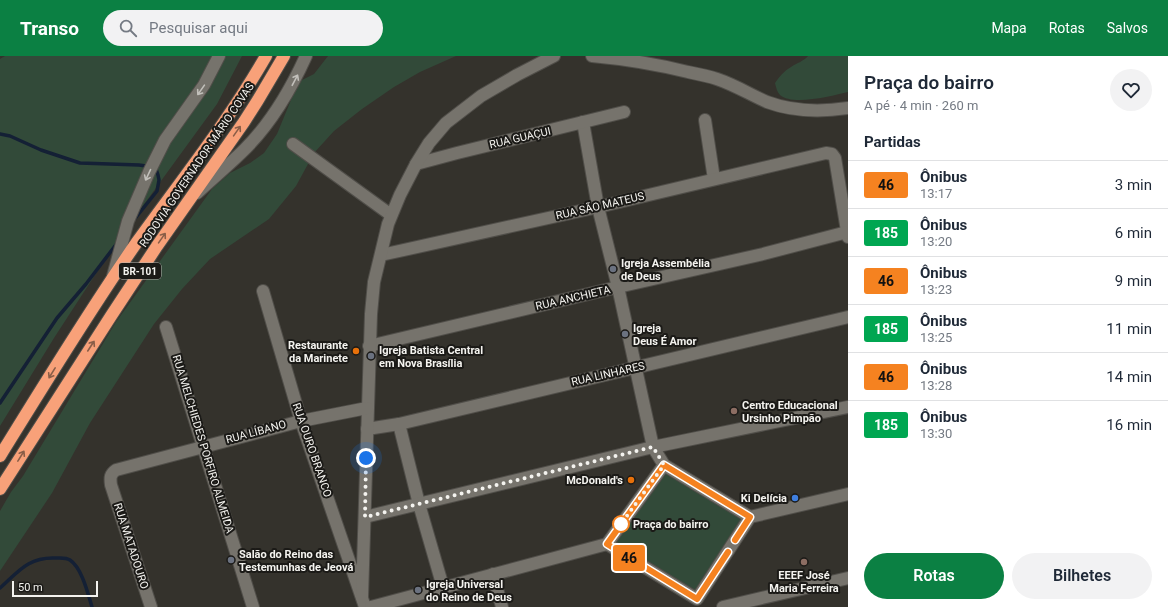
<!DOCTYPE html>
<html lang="pt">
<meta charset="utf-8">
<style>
body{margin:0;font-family:Roboto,sans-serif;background:#f2f2f3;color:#1f2937;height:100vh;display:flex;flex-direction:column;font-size:15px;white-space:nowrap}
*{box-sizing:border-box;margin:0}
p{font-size:13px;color:#747a83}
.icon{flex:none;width:22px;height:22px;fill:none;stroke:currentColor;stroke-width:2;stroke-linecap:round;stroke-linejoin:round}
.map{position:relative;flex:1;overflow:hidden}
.side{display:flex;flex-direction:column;background:#fff;width:320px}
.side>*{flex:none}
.badge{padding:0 8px;border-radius:3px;font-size:14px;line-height:26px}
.scale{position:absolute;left:12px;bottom:10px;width:86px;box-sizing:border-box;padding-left:4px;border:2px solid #f4f3ef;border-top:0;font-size:11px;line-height:14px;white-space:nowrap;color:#f4f3ef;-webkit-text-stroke:3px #1b1a17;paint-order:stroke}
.you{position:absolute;width:20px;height:20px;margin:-10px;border:3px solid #fff;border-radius:50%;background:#1a73e8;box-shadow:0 0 0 6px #1a73e833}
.map>.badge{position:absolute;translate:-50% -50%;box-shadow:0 0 0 2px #fff}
h2{padding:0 16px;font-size:15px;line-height:36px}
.round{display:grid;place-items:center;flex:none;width:42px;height:42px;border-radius:21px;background:#f2f2f3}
.headline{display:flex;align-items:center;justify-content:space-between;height:68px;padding:0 16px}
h1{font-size:19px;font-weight:600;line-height:30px}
.primary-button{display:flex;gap:8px;margin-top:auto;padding:8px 16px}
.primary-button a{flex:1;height:46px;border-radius:24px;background:#0b8043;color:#fff;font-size:16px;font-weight:600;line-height:46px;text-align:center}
.primary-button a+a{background:#f2f2f3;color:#1f2937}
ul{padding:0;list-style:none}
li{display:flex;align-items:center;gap:12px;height:48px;padding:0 16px;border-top:1px solid #e0e1e3}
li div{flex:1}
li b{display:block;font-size:15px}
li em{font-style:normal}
li .badge{min-width:44px;font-weight:700;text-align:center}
header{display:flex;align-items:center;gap:24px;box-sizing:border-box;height:56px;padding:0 20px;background:#0b8043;color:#fff}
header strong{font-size:19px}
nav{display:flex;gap:22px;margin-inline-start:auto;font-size:14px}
.search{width:280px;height:36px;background:#f2f2f3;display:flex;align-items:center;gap:10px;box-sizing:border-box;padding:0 14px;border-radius:22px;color:#747a83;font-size:15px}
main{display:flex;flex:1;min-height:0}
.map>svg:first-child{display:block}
.green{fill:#324a39}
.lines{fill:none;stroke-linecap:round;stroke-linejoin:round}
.stream{stroke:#142035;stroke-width:3.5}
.street-casing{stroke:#504e49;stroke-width:14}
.secondary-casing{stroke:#504e49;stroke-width:14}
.highway-casing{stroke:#504e49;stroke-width:14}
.street{stroke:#76736c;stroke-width:12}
.secondary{stroke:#76736c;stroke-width:12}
.highway{stroke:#f8a179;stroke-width:12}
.oneway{stroke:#c2c0bb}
.oneway2{stroke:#8a5e48}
.line-casing{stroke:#fff;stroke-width:9}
.line{stroke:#f58220;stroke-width:6}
.walk{stroke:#f4f3ef;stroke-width:4;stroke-dasharray:0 7.2}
.worship-dot{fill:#6b7280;stroke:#1b1a17;stroke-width:1.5}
.food-dot{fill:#e8710a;stroke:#1b1a17;stroke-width:1.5}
.education-dot{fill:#8d6e63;stroke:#1b1a17;stroke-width:1.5}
.shop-dot{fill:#3f7fe0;stroke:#1b1a17;stroke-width:1.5}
.stop-dot{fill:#fff;stroke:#f58220;stroke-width:2}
.labels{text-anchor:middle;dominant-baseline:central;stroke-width:4;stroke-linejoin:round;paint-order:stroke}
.shield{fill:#1b1a17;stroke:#b3b2ae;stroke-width:1}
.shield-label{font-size:10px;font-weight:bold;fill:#f4f3ef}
.street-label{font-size:11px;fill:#f4f3ef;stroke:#1b1a17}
.poi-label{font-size:11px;font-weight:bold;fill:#f4f3ef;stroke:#1b1a17;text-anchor:start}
.stop-label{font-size:11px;font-weight:bold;fill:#f4f3ef;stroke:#1b1a17;text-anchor:start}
</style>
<header>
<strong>Transo</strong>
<div class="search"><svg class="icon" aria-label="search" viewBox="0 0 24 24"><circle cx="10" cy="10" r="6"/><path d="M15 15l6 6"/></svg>Pesquisar aqui</div>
<nav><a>Mapa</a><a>Rotas</a><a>Salvos</a></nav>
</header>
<main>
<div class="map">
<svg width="848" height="551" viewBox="0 0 848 551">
<rect width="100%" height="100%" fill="#34322c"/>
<g class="green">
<path d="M5 0H242L217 48 134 162 93 222 54 282 0 370V3Z"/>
<path d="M328 0H456L420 16 394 31 362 53 334 75 314 97 296 130 269 163 210 203 182 233 154 268 90 367 52 437 0 515V455L11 436 23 420 116 266 212 133 230 117 250 107 264 97 277 78 293 39 302 24 314 18Z"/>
<path d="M808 0H848V36C832 40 792 50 780 39 777 36 776 31 775 27 779 21 784 15 791 11 797 7 804 5 808 0Z"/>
<path d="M666 418 741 463 695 534 616 486Z"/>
</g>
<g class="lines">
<g class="stream">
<path d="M0 78 10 80 41 94 80 107 139 109 153 111 156 113 158 119 159 124 157 135 133 165"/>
<path d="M0 347 57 262 86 228 118 186"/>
<path d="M0 532C18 516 28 501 55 502 59 502 66 501 70 504 82 512 88 538 92 551"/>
</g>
<defs>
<g id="street">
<path d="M592 0C625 3 656 8 688 16 698 18 708 20 717 23 735 29 751 39 767 46 794 56 821 56 848 52"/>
<path d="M705 64 714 123"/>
<path d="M583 66 598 151 618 231 653 391 664 409 750 461 697 543 607 488 664 409"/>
<path d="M293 88 391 159"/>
<path d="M416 108 457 97 624 56"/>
<path d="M381 199 598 151 826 97 832 98 835 102 848 181"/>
<path d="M263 235 301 365 365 551"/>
<path d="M166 271 253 551"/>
<path d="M369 290 618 231 763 198 847 176"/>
<path d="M399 368 419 448 443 531"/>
<path d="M367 373 399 368 848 261"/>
<path d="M365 461 653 391 848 351"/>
<path d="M750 461 848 438"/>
<path d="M493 518 502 551"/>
<path d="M362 541 371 258 374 226 388 168 400 139 416 108 429 87 446 67 481 40 517 19 554 0"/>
<path d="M151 551 111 429C110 422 110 418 116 414L301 365 367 352"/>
<path d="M371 551 607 488"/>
<path d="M723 551 848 522"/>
</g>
<g id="secondary">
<path d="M197 137C213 122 230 108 245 93 271 67 291 33 306 0"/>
<path d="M113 220 128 165 149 116 165 84 204 29 219 0"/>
</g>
<g id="highway">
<path d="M0 400C44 329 89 255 137 186 181 125 228 66 266 0"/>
<path d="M0 433 111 260 157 190 244 66 258 44 284 0"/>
</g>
</defs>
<use href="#street" class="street-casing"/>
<use href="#secondary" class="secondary-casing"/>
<use href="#highway" class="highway-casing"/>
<use href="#street" class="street"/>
<use href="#secondary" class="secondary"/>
<use href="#highway" class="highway"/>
</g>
<defs><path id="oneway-shaft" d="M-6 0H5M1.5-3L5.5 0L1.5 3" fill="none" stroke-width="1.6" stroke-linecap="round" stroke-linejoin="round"/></defs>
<g class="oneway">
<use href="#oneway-shaft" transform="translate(295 24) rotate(-62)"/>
<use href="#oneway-shaft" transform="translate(201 34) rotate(125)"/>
<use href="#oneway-shaft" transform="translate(148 119) rotate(115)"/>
</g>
<g class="oneway2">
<use href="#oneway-shaft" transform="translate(237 75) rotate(-55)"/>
<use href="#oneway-shaft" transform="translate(162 182) rotate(-55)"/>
<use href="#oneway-shaft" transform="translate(91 290) rotate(-57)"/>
<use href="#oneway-shaft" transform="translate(52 317) rotate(122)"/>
<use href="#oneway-shaft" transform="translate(21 400) rotate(-58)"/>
</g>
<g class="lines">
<defs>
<path id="line" d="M728 496 697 543 607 488 664 409 750 461 735 484"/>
</defs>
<use href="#line" class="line-casing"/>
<use href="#line" class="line"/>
<path class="walk" d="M366 402 365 461 653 391 664 409 621 468"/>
</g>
<g class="worship-dot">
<circle cx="613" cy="213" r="4"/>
<circle cx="625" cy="278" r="4"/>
<circle cx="371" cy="300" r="4"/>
<circle cx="231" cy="504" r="4"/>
<circle cx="418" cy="534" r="4"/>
</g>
<g class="food-dot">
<circle cx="356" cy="295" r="4"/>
<circle cx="631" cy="424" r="4"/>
</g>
<g class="education-dot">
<circle cx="734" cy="355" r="4"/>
<circle cx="804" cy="506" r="4"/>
</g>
<circle class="shop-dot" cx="795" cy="442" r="4"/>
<circle class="stop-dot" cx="621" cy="468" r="8"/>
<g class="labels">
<rect class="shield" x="119" y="207" width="42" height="16" rx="3"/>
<g class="shield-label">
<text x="140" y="215">BR-101</text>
</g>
<g class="street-label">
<text transform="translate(520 82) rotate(-13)">RUA GUAÇUI</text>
<text transform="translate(197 109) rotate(-56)">RODOVIA GOVERNADOR MÁRIO COVAS</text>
<text transform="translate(600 150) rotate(-13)">RUA SÃO MATEUS</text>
<text transform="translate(573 242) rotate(-13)">RUA ANCHIETA</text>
<text transform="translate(608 318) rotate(-13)">RUA LINHARES</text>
<text transform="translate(256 376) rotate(-15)">RUA LÍBANO</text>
<text transform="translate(203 388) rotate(73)">RUA MELCHIEDES PORFIRO ALMEIDA</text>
<text transform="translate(312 394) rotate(71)">RUA OURO BRANCO</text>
<text transform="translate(131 490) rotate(72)">RUA MATADOURO</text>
</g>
<g class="poi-label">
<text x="621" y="207">Igreja Assembélia<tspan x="621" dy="13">de Deus</tspan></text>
<text x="633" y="272">Igreja<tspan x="633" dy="13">Deus É Amor</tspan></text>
<text x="348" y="289" text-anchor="end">Restaurante<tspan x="348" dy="13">da Marinete</tspan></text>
<text x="379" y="294">Igreja Batista Central<tspan x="379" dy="13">em Nova Brasília</tspan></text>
<text x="742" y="349">Centro Educacional<tspan x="742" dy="13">Ursinho Pimpão</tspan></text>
<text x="623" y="424" text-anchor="end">McDonald's</text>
<text x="787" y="442" text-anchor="end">Ki Delícia</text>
<text x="239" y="498">Salão do Reino das<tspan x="239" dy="13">Testemunhas de Jeová</tspan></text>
<text x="804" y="519" text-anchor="middle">EEEF José<tspan x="804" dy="13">Maria Ferreira</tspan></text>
<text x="426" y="528">Igreja Universal<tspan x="426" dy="13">do Reino de Deus</tspan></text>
</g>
<g class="stop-label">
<text x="633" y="468">Praça do bairro</text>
</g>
</g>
</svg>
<div class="scale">50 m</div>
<div class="you" style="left:366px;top:402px"></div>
<b class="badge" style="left:629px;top:502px;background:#f58220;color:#111">46</b>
</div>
<section class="side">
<div class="headline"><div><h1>Praça do bairro</h1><p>A pé · 4 min · 260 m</p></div><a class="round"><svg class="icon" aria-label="heart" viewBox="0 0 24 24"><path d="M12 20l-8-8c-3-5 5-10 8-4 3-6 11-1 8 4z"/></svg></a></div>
<h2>Partidas</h2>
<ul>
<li><span class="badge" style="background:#f58220;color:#111">46</span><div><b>Ônibus</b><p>13:17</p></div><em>3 min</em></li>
<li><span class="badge" style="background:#00a651;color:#fff">185</span><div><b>Ônibus</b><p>13:20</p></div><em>6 min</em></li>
<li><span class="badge" style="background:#f58220;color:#111">46</span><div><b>Ônibus</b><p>13:23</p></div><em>9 min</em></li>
<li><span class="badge" style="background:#00a651;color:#fff">185</span><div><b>Ônibus</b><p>13:25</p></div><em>11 min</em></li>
<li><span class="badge" style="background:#f58220;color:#111">46</span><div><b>Ônibus</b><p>13:28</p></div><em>14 min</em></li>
<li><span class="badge" style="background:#00a651;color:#fff">185</span><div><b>Ônibus</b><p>13:30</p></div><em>16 min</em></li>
</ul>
<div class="primary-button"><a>Rotas</a><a>Bilhetes</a></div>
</section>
</main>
